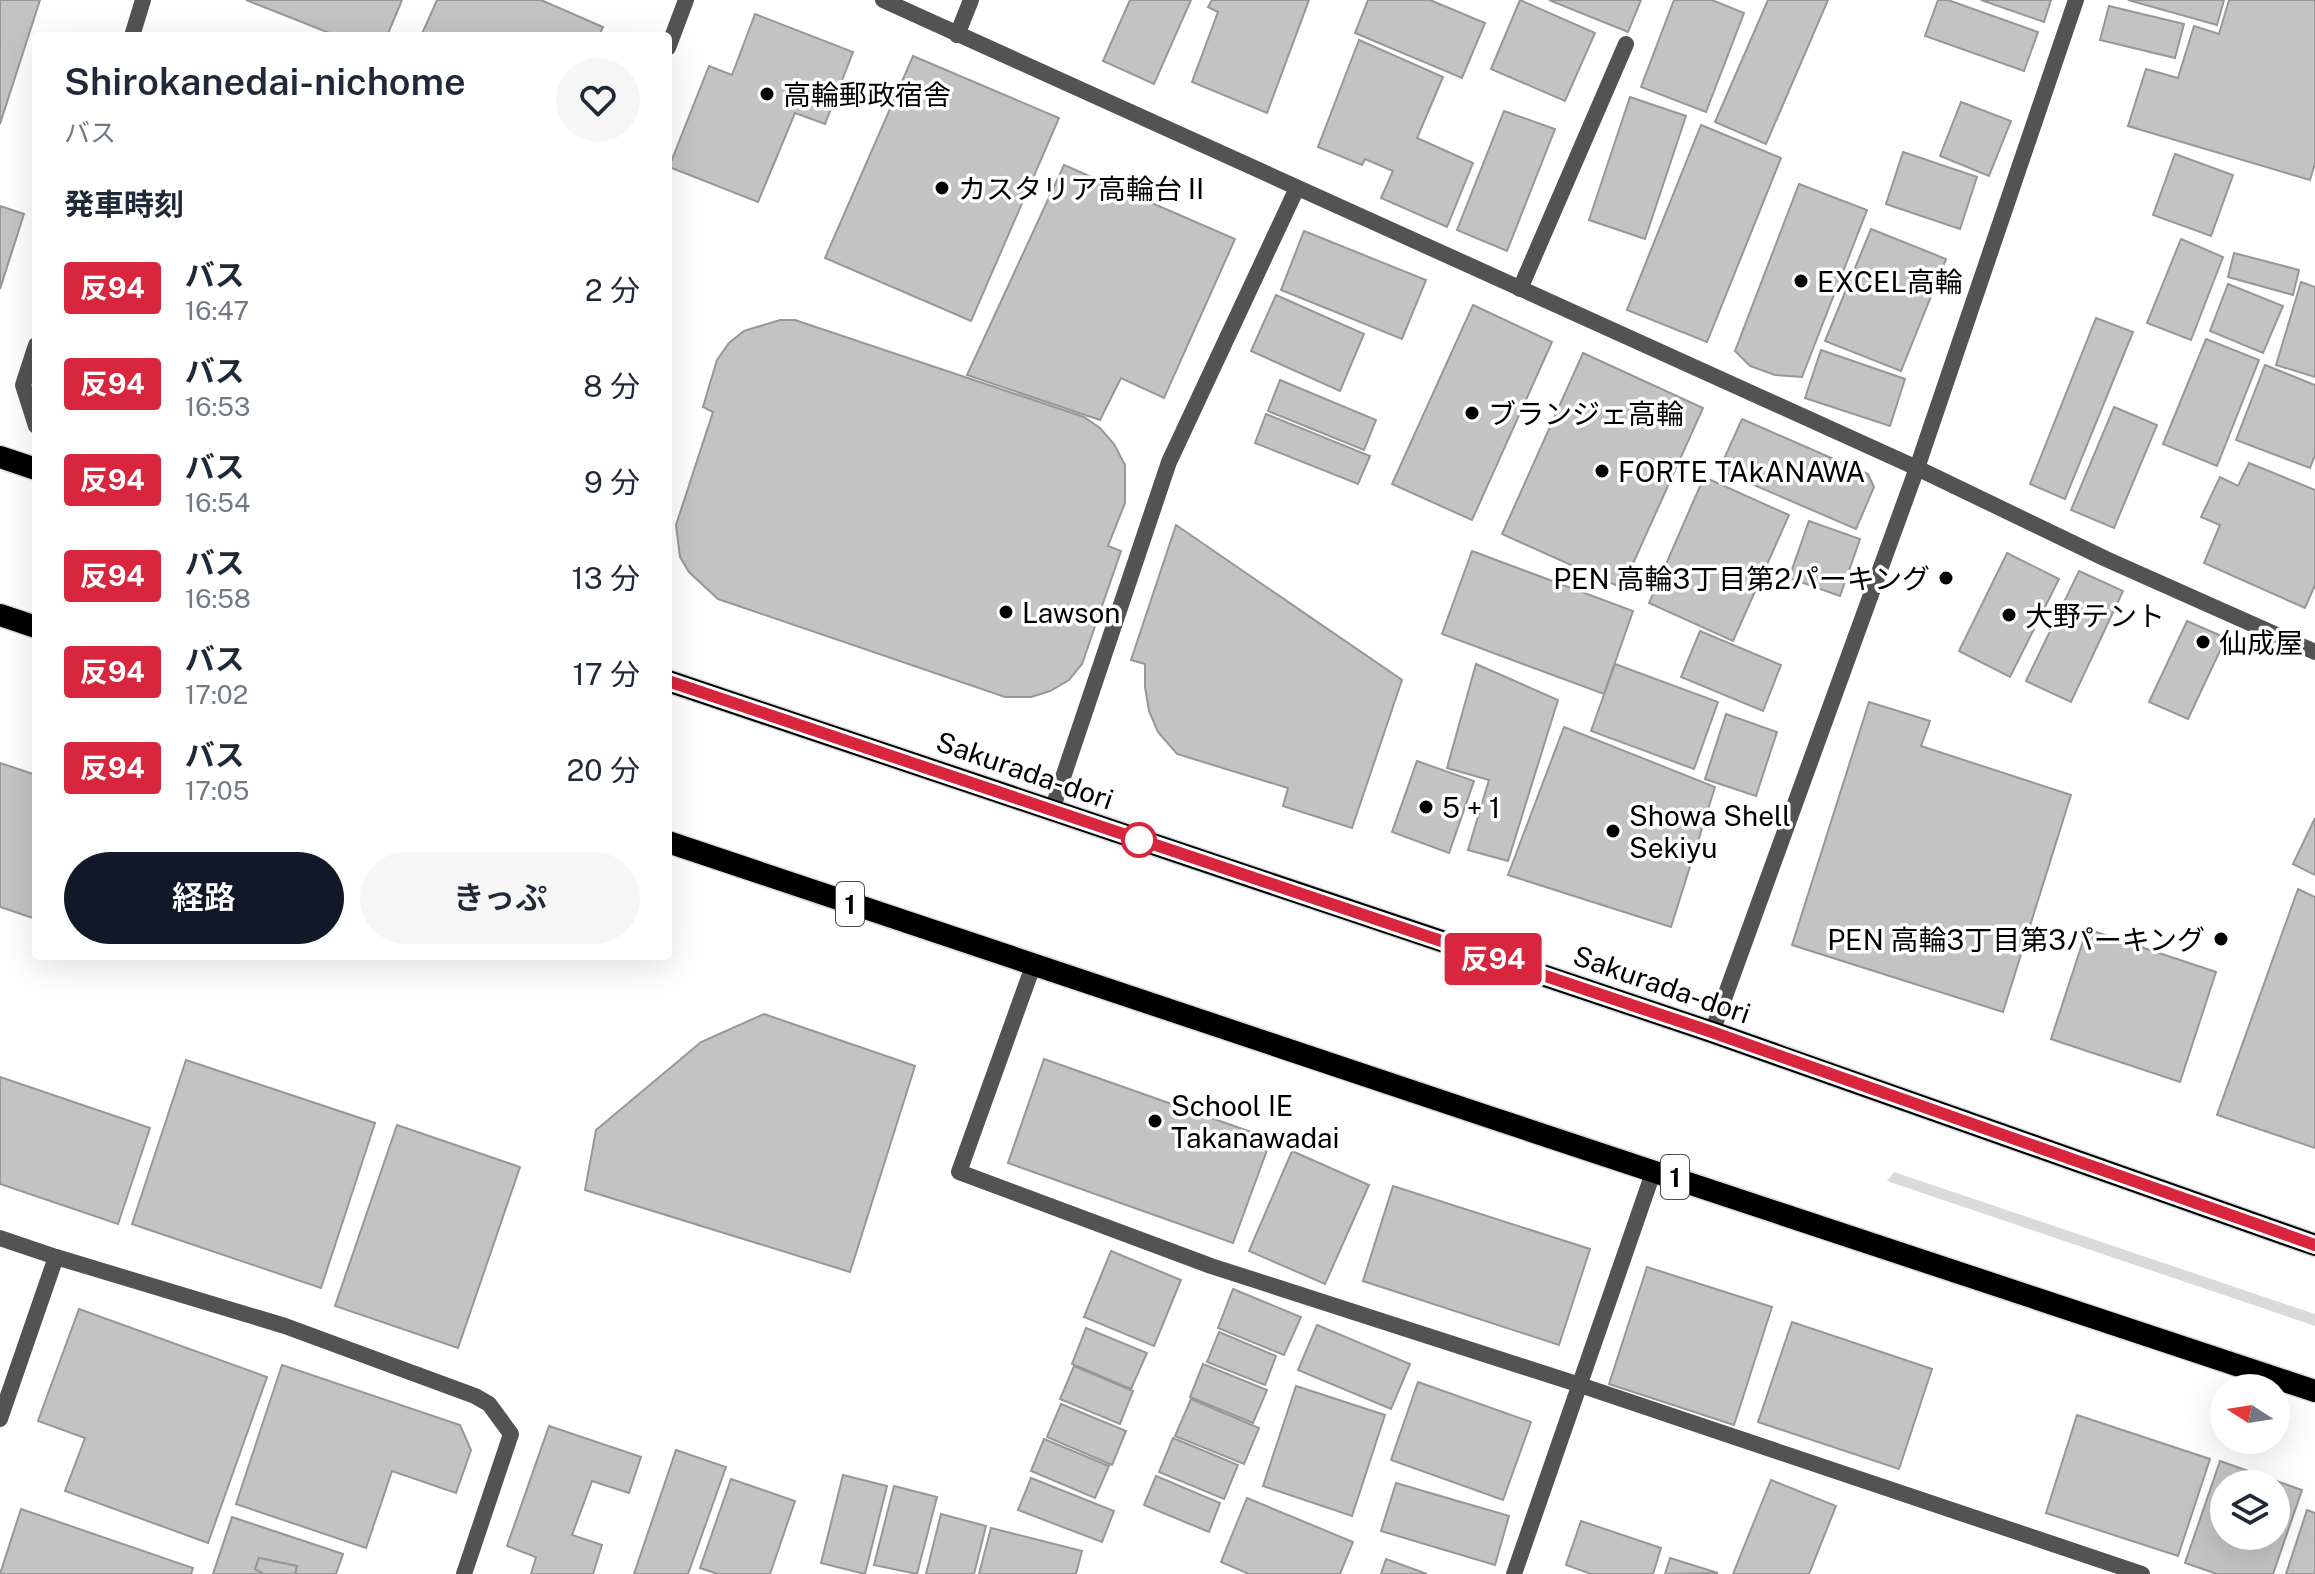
<!DOCTYPE html>
<html lang="ja">
<meta charset="utf-8">
<style>
body{margin:0;font-family:"Public Sans","Noto Sans JP",sans-serif;background:#f6f6f7;color:#1f2937;height:100vh;display:flex;flex-direction:column;font-size:30px;white-space:nowrap}
*{box-sizing:border-box;margin:0}
p{font-size:26px;color:#747a83}
.icon{flex:none;width:44px;height:44px;fill:none;stroke:currentColor;stroke-width:2;stroke-linecap:round;stroke-linejoin:round}
.map{position:relative;flex:1;overflow:hidden}
.sheet{position:absolute;left:32px;top:32px;width:640px;height:928px;display:flex;flex-direction:column;background:#fff;border-radius:8px;box-shadow:0 8px 32px #0002}
.sheet>*{flex:none}
.badge{padding:0 16px;border-radius:6px;font-size:28px;line-height:52px}
.needle{width:52px;rotate:282deg}
.tools{position:absolute;left:2210px;top:1374px;display:grid;gap:16px}
.tools a{display:grid;place-items:center;width:80px;height:80px;border-radius:50%;background:#fff;box-shadow:0 8px 32px #0002;font-size:40px}
.map>.badge{position:absolute;translate:-50% -50%;box-shadow:0 0 0 4px #fff}
h2{padding:0 32px;font-size:30px;line-height:72px}
.round{display:grid;place-items:center;flex:none;width:84px;height:84px;border-radius:42px;background:#f6f6f7}
.summary{display:flex;align-items:center;justify-content:space-between;height:136px;padding:0 32px}
h1{font-size:38px;font-weight:600;line-height:60px}
.action{display:flex;gap:16px;margin-top:auto;padding:16px 32px}
.action a{flex:1;height:92px;border-radius:48px;background:#111827;color:#fff;font-size:32px;font-weight:600;line-height:92px;text-align:center}
.action a+a{background:#f6f6f7;color:#1f2937}
ul{padding:0;list-style:none}
li{display:flex;align-items:center;gap:24px;height:96px;padding:0 32px}
li div{flex:1}
li b{display:block;font-size:30px}
li em{font-style:normal}
li .badge{min-width:88px;font-weight:700;text-align:center}
.map>svg:first-child{display:block}
.green{fill:#dadada}
.building{fill:#c3c3c3;stroke:#979797;stroke-width:2;fill-rule:evenodd}
.lines{fill:none;stroke-linecap:round;stroke-linejoin:round}
.trunk-casing{stroke:#dbdbdb;stroke-width:25}
.service{stroke:#535353;stroke-width:16}
.minor{stroke:#535353;stroke-width:16}
.trunk{stroke:#000;stroke-width:22}
.line-casing{stroke:#fff;stroke-width:18}
.line{stroke:#d7263d;stroke-width:12}
.poi-dot{fill:#000;stroke:#fff;stroke-width:3}
.stop-dot{fill:#fff;stroke:#d7263d;stroke-width:4}
.labels{text-anchor:middle;dominant-baseline:central;stroke-width:7;stroke-linejoin:round;paint-order:stroke}
.shield{fill:#fff;stroke:#4c4c4c;stroke-width:2}
.shield-label{font-size:26px;font-weight:bold;fill:#000}
.poi-label{font-size:28px;fill:#000;stroke:#fff;text-anchor:start}
.street-label{font-size:28px;fill:#000;stroke:#fff}
</style>
<div class="map">
<svg width="2315" height="1574" viewBox="0 0 2315 1574">
<rect width="100%" height="100%" fill="#fff"/>
<path class="green" d="M1894 1172 2315 1314V1326L1887 1181Z"/>
<g class="building">
<path d="M0 0H40L0 124Z"/>
<path d="M246 0H402L387 36H337Z"/>
<path d="M437 0H541L603 27 599 36H421Z"/>
<path d="M1130 0H1191L1154 84 1103 61Z"/>
<path d="M1212 0H1309L1267 113 1192 82 1218 12 1208 7Z"/>
<path d="M1368 0H1430L1485 23 1462 78 1355 33Z"/>
<path d="M1520 0 1595 33 1565 101 1491 69Z"/>
<path d="M1549 0H1641L1628 32Z"/>
<path d="M1674 0H1712L1744 13 1706 112 1641 87Z"/>
<path d="M1768 0H1828L1766 144 1715 122Z"/>
<path d="M1938 0H1948L2038 32 2024 71 1925 36Z"/>
<path d="M1981 0H2051L2044 22Z"/>
<path d="M2128 0H2224L2217 25Z"/>
<path d="M2229 0H2315V163L2310 180 2128 126 2146 69 2178 78 2194 26 2219 34Z"/>
<path d="M2109 6 2184 24 2175 58 2100 40Z"/>
<path d="M755 14 853 52 825 124 795 113 758 202 669 167 709 66 732 75Z"/>
<path d="M1359 40 1443 77 1417 138 1473 163 1447 227 1381 198 1393 171 1365 159 1362 165 1318 147Z"/>
<path d="M913 56 1059 118 971 321 825 258Z"/>
<path d="M1630 97 1686 116 1645 239 1589 220Z"/>
<path d="M1961 102 2011 121 1989 176 1940 156Z"/>
<path d="M1504 111 1555 129 1507 251 1457 230Z"/>
<path d="M1701 125 1781 158 1707 342 1627 310Z"/>
<path d="M1903 152 1977 177 1960 229 1886 204Z"/>
<path d="M2175 154 2233 175 2211 236 2153 215Z"/>
<path d="M1064 165 1235 239 1164 398 1121 378 1100 420 967 375Z"/>
<path d="M1799 184 1867 210 1802 377 1775 375 1750 366 1735 351Z"/>
<path d="M0 206 24 214 0 289Z"/>
<path d="M1871 229 1946 259 1901 371 1825 341Z"/>
<path d="M1304 231 1426 280 1402 339 1281 290Z"/>
<path d="M2181 239 2223 257 2191 340 2147 323Z"/>
<path d="M2234 253 2299 270 2293 295 2228 277Z"/>
<path d="M2301 282 2315 287V377L2276 365Z"/>
<path d="M2228 284 2283 306 2263 353 2210 331Z"/>
<path d="M1276 295 1364 334 1340 391 1251 351Z"/>
<path d="M1473 305 1552 342 1472 520 1392 484Z"/>
<path d="M2096 318 2133 332 2065 499 2030 484Z"/>
<path d="M780 320H795L1084 417 1100 428 1114 444 1125 465V503L1108 546 1121 551 1082 664 1069 680 1050 691 1031 697H1005L718 599 689 572 680 557 676 525 713 412 703 407 717 360 729 343 744 331Z"/>
<path d="M2206 339 2259 360 2217 466 2163 444Z"/>
<path d="M1821 350 1905 379 1890 426 1805 398Z"/>
<path d="M1583 353 1703 408 1622 588 1502 534Z"/>
<path d="M2265 365 2315 385V455L2310 468 2236 440Z"/>
<path d="M1280 380 1376 420 1364 450 1268 411Z"/>
<path d="M2114 407 2157 425 2114 528 2071 510Z"/>
<path d="M1266 414 1370 456 1358 484 1255 443Z"/>
<path d="M1742 419 1868 474 1874 487 1856 529 1719 470Z"/>
<path d="M2249 463 2315 490V585L2305 608 2204 563 2220 525 2201 517 2220 477 2238 486Z"/>
<path d="M1704 477 1789 515 1733 641 1649 603Z"/>
<path d="M1809 521 1860 539 1840 596 1789 578Z"/>
<path d="M1176 525 1402 680 1352 828 1283 806 1288 788 1177 754 1158 732 1149 711 1145 687V664L1131 660Z"/>
<path d="M1472 551 1633 611 1604 694 1442 634Z"/>
<path d="M2007 553 2059 579 2010 677 1959 651Z"/>
<path d="M2079 571 2123 591 2071 702 2026 681Z"/>
<path d="M2187 621 2226 638 2188 719 2149 702Z"/>
<path d="M1700 631 1781 665 1763 711 1681 677Z"/>
<path d="M1476 664 1558 700 1508 861 1468 850 1489 780 1447 768Z"/>
<path d="M1615 664 1718 702 1694 769 1591 731Z"/>
<path d="M1869 702 1930 721 1921 746 2071 795 2003 1012 1792 945Z"/>
<path d="M1726 714 1777 732 1756 796 1705 779Z"/>
<path d="M1564 727 1715 787 1671 927 1508 875Z"/>
<path d="M1417 761 1474 781 1449 853 1392 832Z"/>
<path d="M0 763 36 775V919L0 907Z"/>
<path d="M2315 818V875L2293 864Z"/>
<path d="M2298 889 2315 897V1148L2217 1115Z"/>
<path d="M2087 929 2216 972 2180 1082 2051 1039Z"/>
<path d="M764 1014 915 1066 850 1272 585 1190 596 1130 701 1042Z"/>
<path d="M1044 1059 1271 1139 1233 1243 1008 1163Z"/>
<path d="M186 1060 375 1123 321 1288 132 1224Z"/>
<path d="M0 1077 150 1128 118 1224 0 1184Z"/>
<path d="M397 1125 520 1167 458 1348 335 1306Z"/>
<path d="M1292 1151 1369 1185 1325 1284 1249 1251Z"/>
<path d="M1393 1186 1590 1249 1559 1345 1363 1281Z"/>
<path d="M1111 1251 1181 1280 1154 1346 1084 1317Z"/>
<path d="M1647 1267 1772 1307 1734 1425 1609 1384Z"/>
<path d="M1233 1289 1301 1317 1284 1355 1218 1328Z"/>
<path d="M79 1309 267 1377 208 1543 65 1491 85 1438 38 1421Z"/>
<path d="M1792 1322 1932 1369 1899 1469 1758 1422Z"/>
<path d="M1317 1325 1410 1364 1391 1409 1298 1370Z"/>
<path d="M1086 1328 1147 1353 1131 1389 1072 1364Z"/>
<path d="M1219 1332 1276 1356 1265 1385 1207 1362Z"/>
<path d="M1203 1364 1267 1390 1253 1423 1190 1397Z"/>
<path d="M282 1365 460 1425 471 1450 456 1493 392 1471 366 1548 236 1504Z"/>
<path d="M1074 1366 1133 1391 1120 1424 1060 1399Z"/>
<path d="M1418 1382 1531 1422 1503 1500 1391 1460Z"/>
<path d="M1296 1386 1385 1415 1352 1516 1263 1486Z"/>
<path d="M1191 1399 1259 1428 1244 1464 1175 1436Z"/>
<path d="M1061 1404 1126 1431 1112 1465 1047 1437Z"/>
<path d="M2077 1415 2210 1459 2178 1556 2046 1513Z"/>
<path d="M549 1426 641 1457 629 1493 592 1481 572 1535 602 1545 593 1574H531L536 1557 507 1546Z"/>
<path d="M1173 1438 1238 1465 1224 1499 1159 1472Z"/>
<path d="M1044 1439 1109 1466 1095 1498 1031 1471Z"/>
<path d="M676 1450 726 1467 688 1574H634Z"/>
<path d="M2220 1461 2302 1490 2273 1574H2217L2185 1563ZM2224 1484H2276V1536H2224Z"/>
<path d="M843 1475 887 1486 865 1574 821 1563Z"/>
<path d="M1156 1476 1220 1503 1209 1532 1144 1505Z"/>
<path d="M1031 1478 1114 1511 1102 1542 1018 1510Z"/>
<path d="M731 1479 795 1501 770 1574H718L700 1568Z"/>
<path d="M1771 1480 1836 1506 1809 1574H1733Z"/>
<path d="M1396 1483 1509 1516 1495 1565 1381 1531Z"/>
<path d="M894 1486 937 1497 917 1574 874 1565Z"/>
<path d="M1247 1498 1353 1542 1340 1574H1249L1221 1562Z"/>
<path d="M21 1509 193 1568 191 1574H0Z"/>
<path d="M2307 1510 2315 1513V1574H2286Z"/>
<path d="M941 1514 986 1526 974 1574H926Z"/>
<path d="M232 1517 343 1554 336 1574H295L297 1566 259 1558 255 1569 264 1574H213Z"/>
<path d="M1581 1521 1661 1548 1653 1574H1591L1566 1565Z"/>
<path d="M991 1528 1082 1551 1076 1574H979Z"/>
<path d="M259 1558 297 1566 295 1574H264L255 1569Z"/>
<path d="M1670 1558 1718 1573 1665 1574Z"/>
<path d="M1386 1559 1427 1574H1381Z"/>
</g>
<g class="lines">
<defs>
<g id="trunk">
<path d="M0 457 36 469"/>
<path d="M0 615 36 627"/>
<path d="M668 681 1712 1032 2315 1245"/>
<path d="M668 842C1216 1029 1766 1207 2315 1391"/>
</g>
</defs>
<use href="#trunk" class="trunk-casing"/>
<g class="service">
<path d="M957 35 971 0"/>
<path d="M1520 289 1626 44"/>
<path d="M1033 966 959 1172 1211 1266 1580 1385 2142 1574"/>
</g>
<g class="minor">
<path d="M883 0 1917 468 2106 559 2315 652"/>
<path d="M132 36 143 0"/>
<path d="M668 48 686 0"/>
<path d="M36 345 23 385 36 426"/>
<path d="M1052 810 1169 462 1297 188"/>
<path d="M1712 1032 1917 468 2076 0"/>
<path d="M0 1238 56 1257"/>
<path d="M0 1419 56 1257 285 1326 475 1396 489 1404 511 1434 464 1574"/>
<path d="M1514 1574 1654 1170"/>
</g>
<use href="#trunk" class="trunk"/>
</g>
<g class="lines">
<defs>
<path id="line" d="M668 681 1712 1032 2315 1245"/>
</defs>
<use href="#line" class="line-casing"/>
<use href="#line" class="line"/>
</g>
<g class="poi-dot">
<circle cx="767" cy="94" r="8"/>
<circle cx="942" cy="188" r="8"/>
<circle cx="1801" cy="281" r="8"/>
<circle cx="1472" cy="413" r="8"/>
<circle cx="1602" cy="471" r="8"/>
<circle cx="1946" cy="578" r="8"/>
<circle cx="1006" cy="612" r="8"/>
<circle cx="2009" cy="615" r="8"/>
<circle cx="2203" cy="642" r="8"/>
<circle cx="1426" cy="807" r="8"/>
<circle cx="1613" cy="831" r="8"/>
<circle cx="2221" cy="939" r="8"/>
<circle cx="1155" cy="1121" r="8"/>
</g>
<circle class="stop-dot" cx="1139" cy="840" r="16"/>
<g class="labels">
<g class="shield">
<rect x="836" y="882" width="28" height="44" rx="6"/>
<rect x="1661" y="1155" width="28" height="44" rx="6"/>
</g>
<g class="shield-label">
<text x="850" y="904">1</text>
<text x="1675" y="1177">1</text>
</g>
<g class="poi-label">
<text x="783" y="94">高輪郵政宿舎</text>
<text x="958" y="188">カスタリア高輪台Ⅱ</text>
<text x="1817" y="281">EXCEL高輪</text>
<text x="1488" y="413">ブランジェ高輪</text>
<text x="1618" y="471">FORTE TAkANAWA</text>
<text x="1930" y="578" text-anchor="end">PEN 高輪3丁目第2パーキング</text>
<text x="1022" y="612">Lawson</text>
<text x="2025" y="615">大野テント</text>
<text x="2219" y="642">仙成屋</text>
<text x="1442" y="807">5 + 1</text>
<text x="1629" y="815">Showa Shell<tspan x="1629" dy="32">Sekiyu</tspan></text>
<text x="2205" y="939" text-anchor="end">PEN 高輪3丁目第3パーキング</text>
<text x="1171" y="1105">School IE<tspan x="1171" dy="32">Takanawadai</tspan></text>
</g>
<g class="street-label">
<text transform="translate(1025 770) rotate(19)">Sakurada-dori</text>
<text transform="translate(1662 984) rotate(19)">Sakurada-dori</text>
</g>
</g>
</svg>
<div class="tools">
<a><svg class="needle" viewBox="-14 -14 28 28"><path d="M0-13l5 13h-10z" fill="#e53935"/><path d="M0 13l5-13h-10z" fill="#747a83"/></svg></a>
<a><svg class="icon" aria-label="layers" viewBox="0 0 24 24"><path d="M12 4l9 5-9 5-9-5zM3 14l9 5 9-5"/></svg></a>
</div>
<b class="badge" style="left:1493px;top:959px;background:#d7263d;color:#fff">反94</b>
<section class="sheet">
<div class="summary"><div><h1>Shirokanedai-nichome</h1><p>バス</p></div><a class="round"><svg class="icon" aria-label="heart" viewBox="0 0 24 24"><path d="M12 20l-8-8c-3-5 5-10 8-4 3-6 11-1 8 4z"/></svg></a></div>
<h2>発車時刻</h2>
<ul>
<li><span class="badge" style="background:#d7263d;color:#fff">反94</span><div><b>バス</b><p>16:47</p></div><em>2 分</em></li>
<li><span class="badge" style="background:#d7263d;color:#fff">反94</span><div><b>バス</b><p>16:53</p></div><em>8 分</em></li>
<li><span class="badge" style="background:#d7263d;color:#fff">反94</span><div><b>バス</b><p>16:54</p></div><em>9 分</em></li>
<li><span class="badge" style="background:#d7263d;color:#fff">反94</span><div><b>バス</b><p>16:58</p></div><em>13 分</em></li>
<li><span class="badge" style="background:#d7263d;color:#fff">反94</span><div><b>バス</b><p>17:02</p></div><em>17 分</em></li>
<li><span class="badge" style="background:#d7263d;color:#fff">反94</span><div><b>バス</b><p>17:05</p></div><em>20 分</em></li>
</ul>
<div class="action"><a>経路</a><a>きっぷ</a></div>
</section>
</div>
